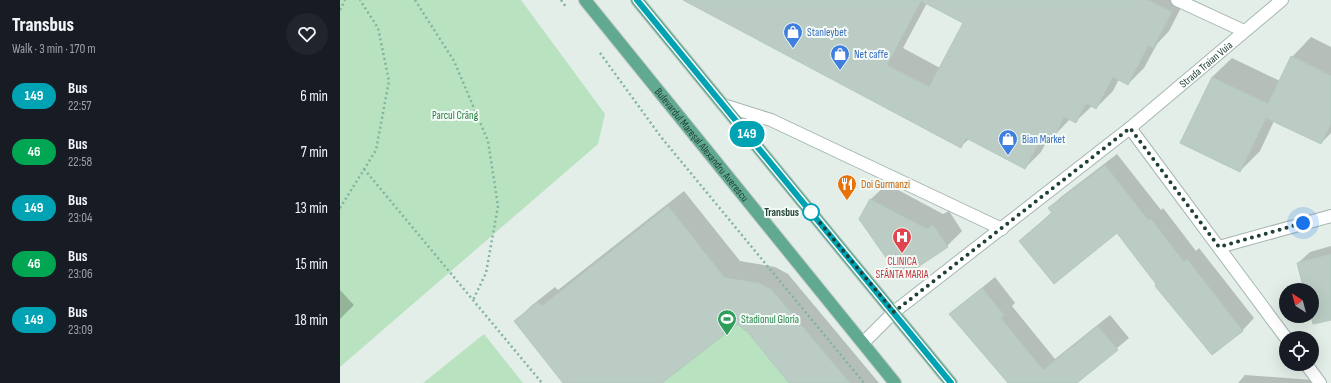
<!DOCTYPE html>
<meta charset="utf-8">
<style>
body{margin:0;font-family:"Sofia Sans Condensed",sans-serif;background:#20242c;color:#f1f3f6;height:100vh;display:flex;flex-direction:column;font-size:15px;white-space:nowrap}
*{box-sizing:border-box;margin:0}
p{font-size:13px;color:#9ea1a6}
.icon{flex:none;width:22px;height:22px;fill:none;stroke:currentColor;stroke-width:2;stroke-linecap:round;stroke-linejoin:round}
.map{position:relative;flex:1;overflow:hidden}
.sheet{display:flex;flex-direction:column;background:#171b24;width:340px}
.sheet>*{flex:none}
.badge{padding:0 8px;border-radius:13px;font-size:14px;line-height:26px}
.needle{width:26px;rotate:324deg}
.controls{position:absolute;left:939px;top:283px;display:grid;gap:8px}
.controls a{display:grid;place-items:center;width:40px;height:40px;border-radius:50%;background:#171b24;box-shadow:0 4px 16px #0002;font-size:20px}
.you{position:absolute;width:20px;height:20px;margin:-10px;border:3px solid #fff;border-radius:50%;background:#1a73e8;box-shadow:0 0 0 6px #1a73e833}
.map>.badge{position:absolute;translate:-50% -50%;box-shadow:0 0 0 2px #fff}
.round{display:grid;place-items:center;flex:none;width:42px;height:42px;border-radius:21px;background:#20242c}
.head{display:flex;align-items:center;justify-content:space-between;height:68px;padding:0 12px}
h1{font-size:19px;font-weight:800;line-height:30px}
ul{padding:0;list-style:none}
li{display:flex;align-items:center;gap:12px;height:56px;padding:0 12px}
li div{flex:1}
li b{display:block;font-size:15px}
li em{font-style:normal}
li .badge{min-width:44px;font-weight:700;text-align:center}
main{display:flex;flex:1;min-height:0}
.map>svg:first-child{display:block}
.green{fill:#b9e2c1}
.shadow{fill:#0003;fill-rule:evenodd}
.building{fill:#baccc4;stroke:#b4c9be;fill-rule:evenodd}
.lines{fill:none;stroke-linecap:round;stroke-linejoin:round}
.minor-casing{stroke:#a5b7af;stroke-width:14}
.major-casing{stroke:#c1cac7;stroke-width:14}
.path{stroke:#7fb5a0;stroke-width:2.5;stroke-dasharray:2 3;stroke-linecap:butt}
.minor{stroke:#fff;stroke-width:12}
.major{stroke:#62a991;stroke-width:12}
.line-casing{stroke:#fff;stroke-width:9}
.line{stroke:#00a3b4;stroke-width:6}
.walk{stroke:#204236;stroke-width:4;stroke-dasharray:0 7.2}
.stop-dot{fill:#fff;stroke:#00a3b4;stroke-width:2}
.labels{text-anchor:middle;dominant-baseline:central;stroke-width:4;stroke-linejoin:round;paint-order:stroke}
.shop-label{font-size:11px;fill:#366cbe;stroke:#f4faf6;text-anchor:start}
.street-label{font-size:11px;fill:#204236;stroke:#f4faf6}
.park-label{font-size:11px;fill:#257e40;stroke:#f4faf6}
.food-label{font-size:11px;fill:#c56008;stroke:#f4faf6;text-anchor:start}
.stop-label{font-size:11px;font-weight:bold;fill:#204236;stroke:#f4faf6;text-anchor:end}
.health-label{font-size:11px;fill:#be3a42;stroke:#f4faf6}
.leisure-label{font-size:11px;fill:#27864d;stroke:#f4faf6;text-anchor:start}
</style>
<main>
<section class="sheet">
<div class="head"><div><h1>Transbus</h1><p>Walk · 3 min · 170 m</p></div><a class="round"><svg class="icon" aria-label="heart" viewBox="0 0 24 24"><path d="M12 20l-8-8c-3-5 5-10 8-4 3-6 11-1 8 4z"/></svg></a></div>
<ul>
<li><span class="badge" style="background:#00a3b4;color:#fff">149</span><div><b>Bus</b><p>22:57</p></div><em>6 min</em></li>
<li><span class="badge" style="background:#00a651;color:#fff">46</span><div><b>Bus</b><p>22:58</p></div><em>7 min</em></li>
<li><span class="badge" style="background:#00a3b4;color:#fff">149</span><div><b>Bus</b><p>23:04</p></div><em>13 min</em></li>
<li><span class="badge" style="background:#00a651;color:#fff">46</span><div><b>Bus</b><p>23:06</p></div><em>15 min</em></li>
<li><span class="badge" style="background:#00a3b4;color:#fff">149</span><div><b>Bus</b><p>23:09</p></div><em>18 min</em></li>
</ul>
</section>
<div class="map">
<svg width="991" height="383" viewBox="0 0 991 383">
<rect width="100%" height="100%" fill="#e3eee8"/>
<g class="green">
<path d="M0 0H181L265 114 258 144 0 367Z"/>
<path d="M389 277 419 283 432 290 510 383H246L371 282Z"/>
<path d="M144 334 183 383H83Z"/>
</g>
<g class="shadow">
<path d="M529 0H845L829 31 817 44 804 68 788 84 779 79 773 91 756 108 752 106 735 122 730 119 712 138 709 137 701 152 685 168 629 139 621 146 488 76ZM587 3 625 23 600 68 563 48Z"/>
<path d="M971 37 991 47V133L981 143 934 121 920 151 900 171 872 77 892 58 940 81 952 57Z"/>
<path d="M777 154 821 210 823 208 856 251 859 248 914 318 903 330 872 354 777 231 680 241 712 212 709 208 721 197Z"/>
<path d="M547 184 603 214 609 211 622 231 607 246 521 219 531 199Z"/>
<path d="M344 191 400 261 435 267 448 274 539 383H451L407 329 398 322 321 383H224L175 322 191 306 215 287 218 290Z"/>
<path d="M991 246V318L972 290H965L958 263 970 252Z"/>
<path d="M655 277 675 303 672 306 715 359 770 315 789 338 736 383H669L610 314Z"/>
<path d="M0 290 14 305 0 319Z"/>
<path d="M905 375 972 380V383H898Z"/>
</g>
<g class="building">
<path d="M343 0H808L832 12 813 48 808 46 788 85 773 77 756 109 746 103 736 123 724 117 713 140 703 135 685 169 626 138 621 148ZM581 1 623 23 589 87 547 65Z"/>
<path d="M951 56 991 76V123L981 144 926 118 900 172 840 143 872 77 928 104Z"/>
<path d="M765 165 809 221 811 219 844 262 847 259 903 331 872 355 815 286 816 284 777 233 714 284 679 241 712 213 708 208Z"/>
<path d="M530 199 587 229 593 225 608 247 569 273 556 272 519 219Z"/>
<path d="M328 206 384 277 419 283 432 290 510 383H449L406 330 405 331 398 324 322 383H223L174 321 198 302 202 306Z"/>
<path d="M991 254V320L973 324 971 316 972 290H964L957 263Z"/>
<path d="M642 288 664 315 661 318 703 370 758 326 778 350 737 383H668L609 314Z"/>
</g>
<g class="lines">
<defs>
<g id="minor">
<path d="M837 0 904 31"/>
<path d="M383 105 431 120 662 229"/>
<path d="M790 128 946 338"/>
<path d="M879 247 991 216"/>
<path id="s1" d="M523 343 554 312 790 128 942 0"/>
<path d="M966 364 980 383"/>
</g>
<g id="major">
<path id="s2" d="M245 0 555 383"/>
<path d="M297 0 611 383"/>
</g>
</defs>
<use href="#minor" class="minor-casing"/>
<use href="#major" class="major-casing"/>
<g class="path">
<path d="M75 0 114 61 148 141 158 206 146 273 133 300"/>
<path d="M221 0 226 7"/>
<path d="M0 10 5 0"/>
<path d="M260 53 321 137 524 383"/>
<path d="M24 169 202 383"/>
<path d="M0 208 36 150 49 81 38 28 20 0"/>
</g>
<use href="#minor" class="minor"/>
<use href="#major" class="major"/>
</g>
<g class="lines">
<defs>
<path id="line" d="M297 0 611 383"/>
</defs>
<use href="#line" class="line-casing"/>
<use href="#line" class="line"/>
<path class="walk" d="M471 212 554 312 790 128 879 247 963 223"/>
</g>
<defs>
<symbol id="shop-pin" viewBox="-11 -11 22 30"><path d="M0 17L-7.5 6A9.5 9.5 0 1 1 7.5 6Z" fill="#3f7fe0" stroke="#f4faf6"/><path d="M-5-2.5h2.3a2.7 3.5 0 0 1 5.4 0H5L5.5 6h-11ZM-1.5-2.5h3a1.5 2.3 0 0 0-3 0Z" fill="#fff"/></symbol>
<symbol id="restaurant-pin" viewBox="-11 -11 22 30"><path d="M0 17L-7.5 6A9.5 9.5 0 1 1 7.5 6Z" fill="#e8710a" stroke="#f4faf6"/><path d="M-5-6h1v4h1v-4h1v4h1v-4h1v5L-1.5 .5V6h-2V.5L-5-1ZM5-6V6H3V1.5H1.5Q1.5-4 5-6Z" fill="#fff"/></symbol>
<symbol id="hospital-pin" viewBox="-11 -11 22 30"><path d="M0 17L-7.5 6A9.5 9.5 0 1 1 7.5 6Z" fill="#e0444e" stroke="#f4faf6"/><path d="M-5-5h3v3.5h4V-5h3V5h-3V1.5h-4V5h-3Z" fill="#fff"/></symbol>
<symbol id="stadium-pin" viewBox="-11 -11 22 30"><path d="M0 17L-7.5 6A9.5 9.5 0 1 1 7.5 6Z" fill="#2e9e5b" stroke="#f4faf6"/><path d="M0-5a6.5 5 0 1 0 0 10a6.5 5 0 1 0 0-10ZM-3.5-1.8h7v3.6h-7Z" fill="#fff"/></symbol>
</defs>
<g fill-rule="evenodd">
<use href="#shop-pin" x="442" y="21" width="22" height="30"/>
<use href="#shop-pin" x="489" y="43" width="22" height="30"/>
<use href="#shop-pin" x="657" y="128" width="22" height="30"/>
<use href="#restaurant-pin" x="496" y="173" width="22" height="30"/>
<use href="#hospital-pin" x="551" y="226" width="22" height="30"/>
<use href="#stadium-pin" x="376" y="308" width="22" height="30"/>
</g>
<circle class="stop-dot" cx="471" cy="212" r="8"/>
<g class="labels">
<g class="shop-label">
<text x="467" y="32">Stanleybet</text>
<text x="514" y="54">Net caffe</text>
<text x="682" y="139">Bian Market</text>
</g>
<g class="street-label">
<text stroke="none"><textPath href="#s1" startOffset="442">Strada Traian Vuia</textPath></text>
<text stroke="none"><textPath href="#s2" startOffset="186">Bulevardul Mareșal Alexandru Averescu</textPath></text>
</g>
<g class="park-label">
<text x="115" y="115">Parcul Crâng</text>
</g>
<g class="food-label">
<text x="521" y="184">Doi Gurmanzi</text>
</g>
<g class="stop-label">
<text x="459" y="212">Transbus</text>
</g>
<g class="health-label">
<text x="562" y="261">CLINICA<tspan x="562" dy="13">SFÂNTA MARIA</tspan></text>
</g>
<g class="leisure-label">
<text x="401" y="319">Stadionul Gloria</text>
</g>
</g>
</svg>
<div class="controls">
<a><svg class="needle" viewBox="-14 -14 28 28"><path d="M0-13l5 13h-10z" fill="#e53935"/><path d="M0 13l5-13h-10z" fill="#9ea1a6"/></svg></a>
<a><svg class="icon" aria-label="locate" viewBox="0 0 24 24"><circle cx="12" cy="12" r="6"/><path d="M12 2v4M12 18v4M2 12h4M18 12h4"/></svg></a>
</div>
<div class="you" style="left:963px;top:223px"></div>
<b class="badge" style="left:407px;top:134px;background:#00a3b4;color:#fff">149</b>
</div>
</main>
